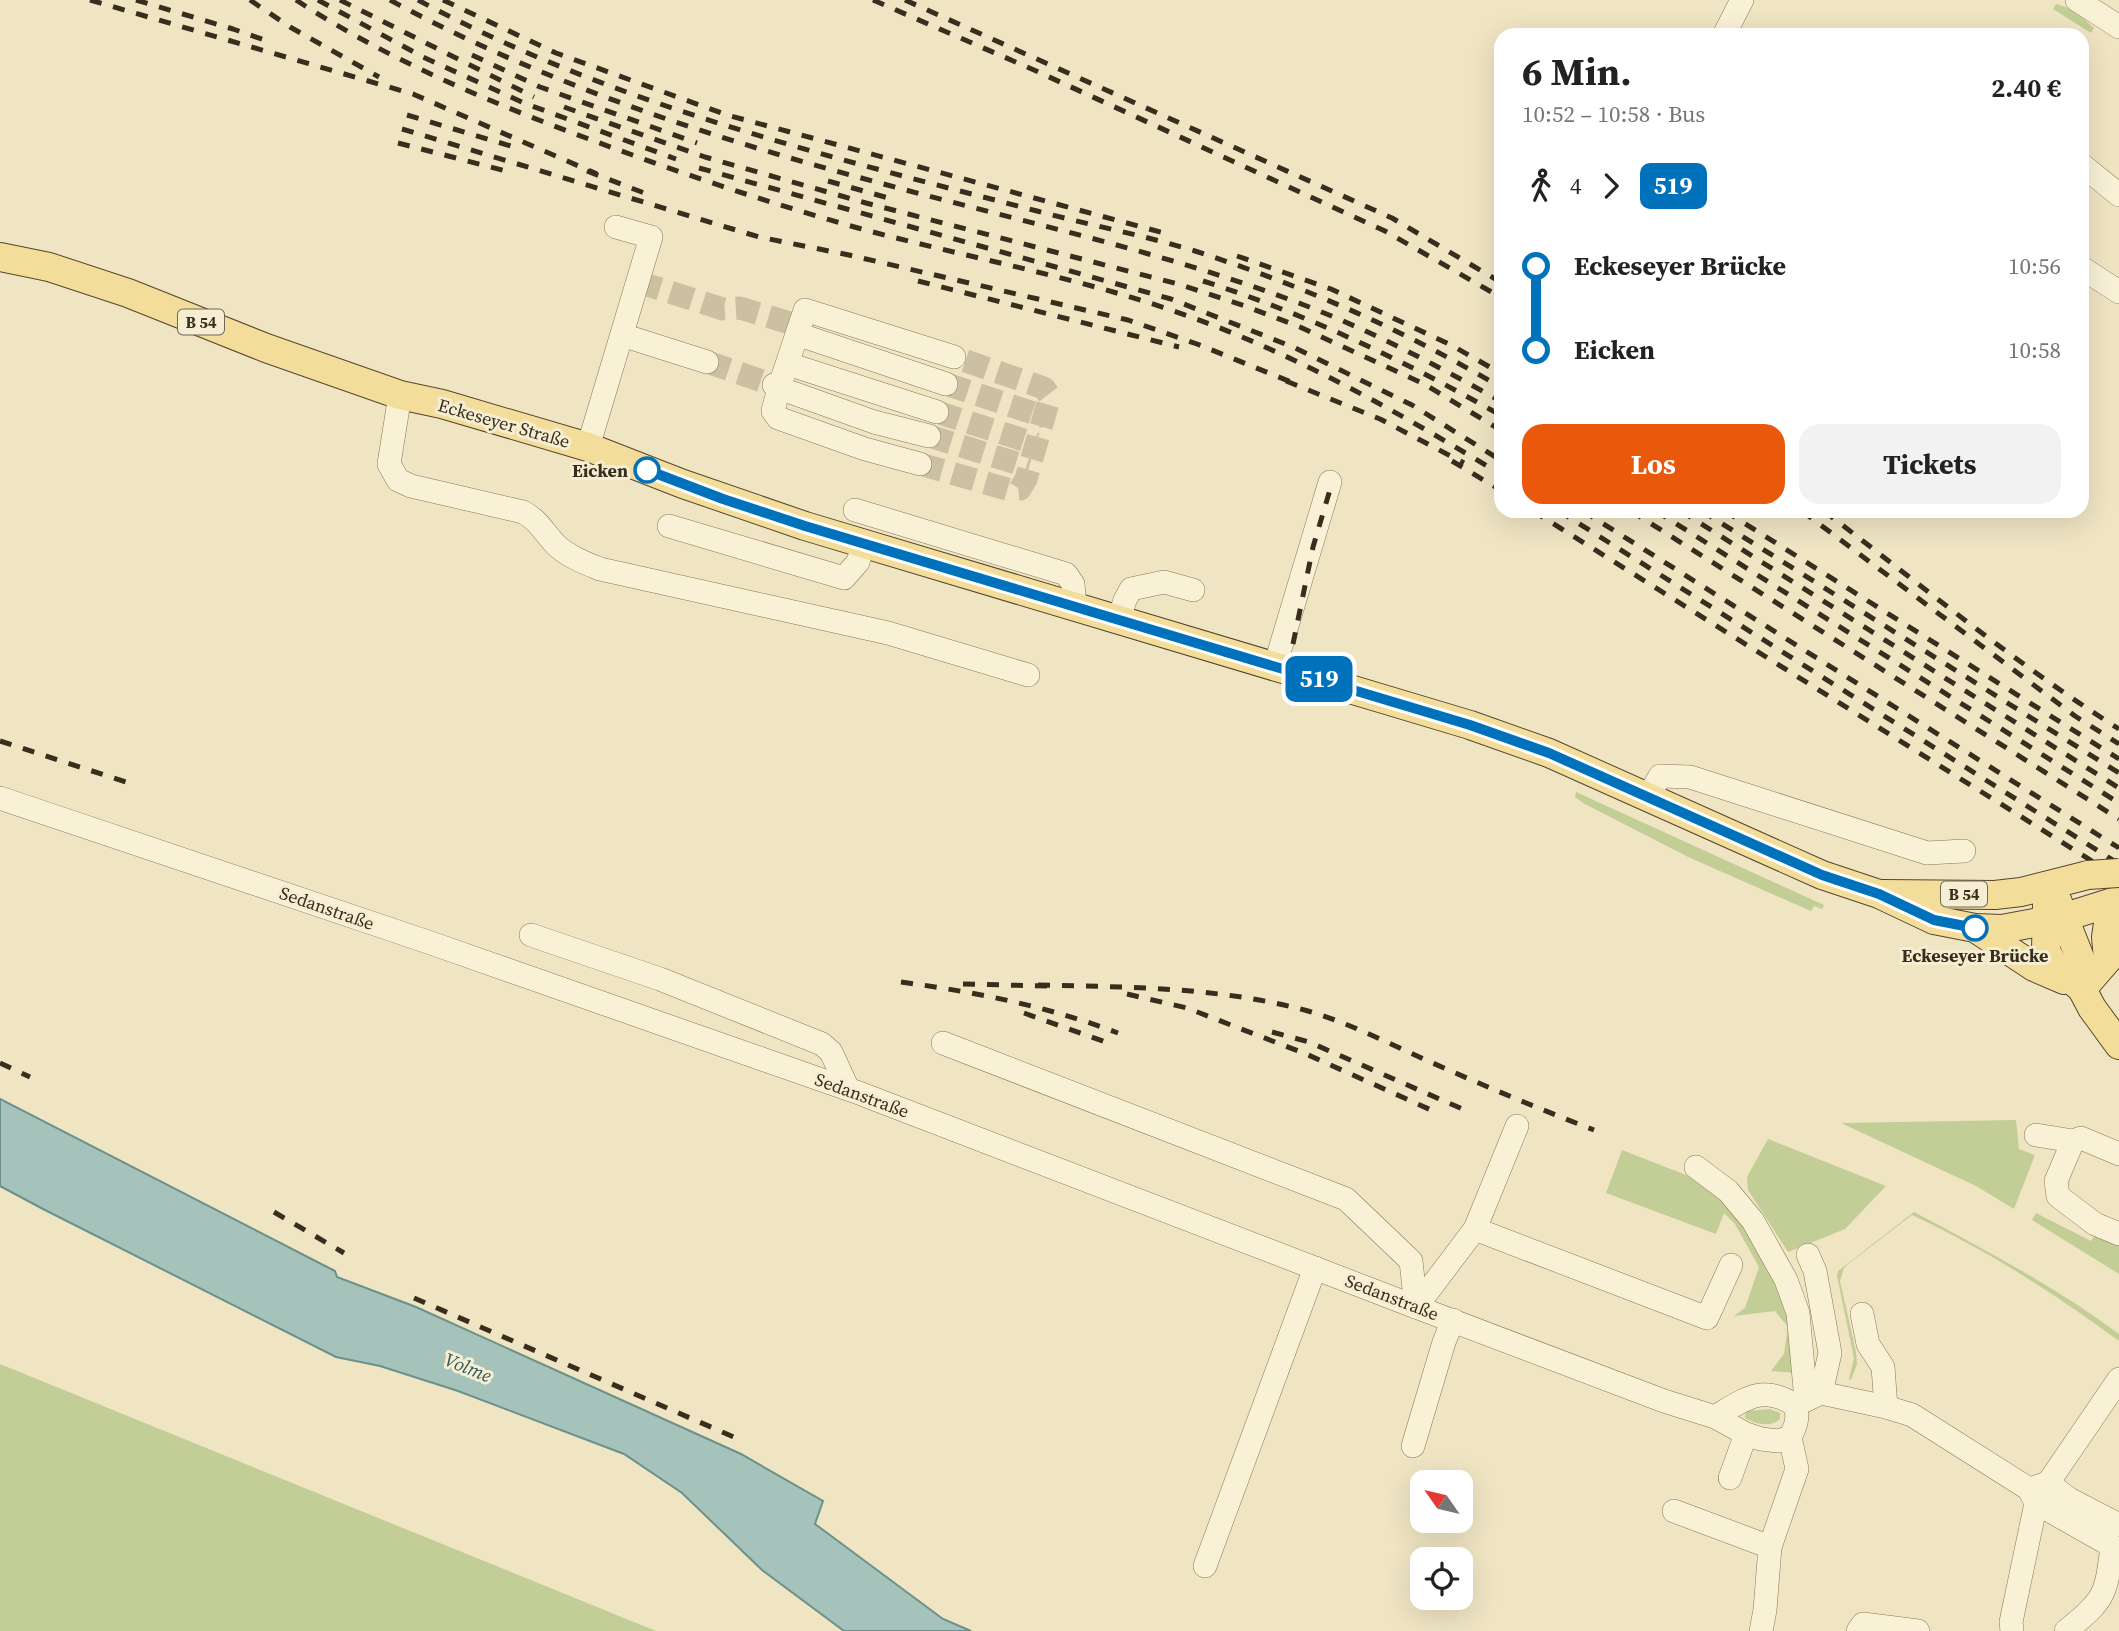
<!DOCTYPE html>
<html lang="de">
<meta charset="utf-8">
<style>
body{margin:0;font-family:"Source Serif 4",serif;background:#f2f2f2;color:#222;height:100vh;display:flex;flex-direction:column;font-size:26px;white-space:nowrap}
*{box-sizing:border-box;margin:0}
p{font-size:23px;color:#767676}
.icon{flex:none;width:38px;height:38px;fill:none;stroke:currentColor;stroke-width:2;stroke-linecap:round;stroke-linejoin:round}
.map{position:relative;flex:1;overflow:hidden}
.side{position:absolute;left:1494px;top:28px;width:595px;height:490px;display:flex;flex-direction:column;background:#fff;border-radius:21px;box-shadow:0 7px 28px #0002}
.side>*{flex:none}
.badge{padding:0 14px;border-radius:10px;font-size:24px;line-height:46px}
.needle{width:46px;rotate:304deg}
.buttons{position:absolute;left:1410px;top:1470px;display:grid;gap:14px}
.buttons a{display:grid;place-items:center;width:63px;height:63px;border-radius:14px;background:#fff;box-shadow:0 7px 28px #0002;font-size:35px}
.map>.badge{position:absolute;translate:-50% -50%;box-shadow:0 0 0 4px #fff}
.legs{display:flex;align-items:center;gap:10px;height:77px;padding:0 28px;font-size:23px}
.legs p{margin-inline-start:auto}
.overview{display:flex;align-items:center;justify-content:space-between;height:119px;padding:0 28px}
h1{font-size:38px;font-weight:700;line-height:52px}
.primary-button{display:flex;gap:14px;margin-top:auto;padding:14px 28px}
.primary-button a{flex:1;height:80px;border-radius:21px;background:#ea580c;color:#fff;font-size:28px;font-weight:700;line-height:80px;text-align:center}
.primary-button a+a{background:#f2f2f2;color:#222}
ul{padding:0 28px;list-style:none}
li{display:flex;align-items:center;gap:24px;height:84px;font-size:26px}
li i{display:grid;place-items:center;width:10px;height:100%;margin:0 9px;background:currentColor}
li i::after{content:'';width:18px;height:18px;margin:-9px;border:5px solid;border-radius:50%;background:#fff}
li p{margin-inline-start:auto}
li:first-child i{background:linear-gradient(#0000 50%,currentColor 0)}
li:last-child i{background:linear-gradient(currentColor 50%,#0000 0)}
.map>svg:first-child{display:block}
.green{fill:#c3cd96}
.water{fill:#a5c2bb;stroke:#6c908a;stroke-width:2}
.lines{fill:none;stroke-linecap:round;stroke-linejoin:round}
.minor-tunnel{stroke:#cbc0a2;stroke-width:23;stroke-dasharray:23 11;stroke-linecap:butt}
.minor-casing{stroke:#897659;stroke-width:24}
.major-casing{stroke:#57442e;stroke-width:30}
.minor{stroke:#f9f1d6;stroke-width:23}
.major{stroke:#f3dd9a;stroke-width:28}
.rail{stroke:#392d1e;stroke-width:5;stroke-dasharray:12 12;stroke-linecap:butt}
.major-bridge-casing{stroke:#57442e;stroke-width:30;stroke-linecap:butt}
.major-bridge{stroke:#f3dd9a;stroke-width:28}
.line-1-casing{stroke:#fff;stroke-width:16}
.line-1{stroke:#0072bc;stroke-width:10}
.stop-1-dot{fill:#fff;stroke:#0072bc;stroke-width:3.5}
.labels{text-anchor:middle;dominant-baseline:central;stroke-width:6;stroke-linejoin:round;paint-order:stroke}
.shield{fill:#f6eed2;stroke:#726754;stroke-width:2}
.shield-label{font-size:16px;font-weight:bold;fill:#392d1e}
.street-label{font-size:18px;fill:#392d1e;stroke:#f6eed2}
.stop-label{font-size:18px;font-weight:bold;fill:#392d1e;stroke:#f6eed2;text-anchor:end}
.water-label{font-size:19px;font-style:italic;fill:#2d5959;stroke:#f6eed2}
</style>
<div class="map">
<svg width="2119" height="1631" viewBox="0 0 2119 1631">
<rect width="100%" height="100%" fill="#efe5c3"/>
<g class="green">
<path d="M2056 4C2073 8 2081 16 2094 28L2091 33 2053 9Z"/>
<path d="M1576 792 1824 905 1822 909 1814 906 1811 911 1688 857 1583 803 1575 797Z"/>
<path d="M2016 1120 2019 1149 2035 1155 2014 1209 1976 1186 1841 1123Z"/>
<path d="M1768 1139 1886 1186 1845 1229 1788 1252 1748 1190 1747 1177Z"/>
<path d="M1622 1150 1686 1175 1719 1193 1739 1213 1782 1285 1797 1373 1771 1371 1784 1354 1788 1327 1775 1311 1734 1316 1745 1308 1759 1267 1735 1224 1724 1213 1716 1234 1606 1193Z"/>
<path d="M1914 1212C1984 1249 2054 1286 2119 1334V1341C2054 1293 1985 1249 1912 1215L1848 1264 1844 1268 1840 1281 1856 1352 1857 1364 1851 1380 1849 1379 1854 1358 1837 1276 1838 1271Z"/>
<path d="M2036 1213 2091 1241 2097 1232 2119 1241V1274L2032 1220Z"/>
<path d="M0 1364 656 1631H0Z"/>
<path d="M1770 1409 1780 1413V1419C1770 1428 1756 1424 1745 1418L1746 1411Z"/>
</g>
<path class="water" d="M0 1099 335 1271 337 1277 416 1307 741 1454 823 1501 815 1524 943 1619 971 1631H844L762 1570 682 1493 624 1454 458 1391 380 1366 336 1357 43 1209 0 1186Z"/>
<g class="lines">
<g class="minor-tunnel">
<path d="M638 282 723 309 740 308 800 326"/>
<path d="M707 362 774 385"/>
<path d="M946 384 1045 417"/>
<path d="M937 412 1036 444"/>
<path d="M929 436 1029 467"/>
<path d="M920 464 1010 490 1020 489 1026 479 1050 396 1044 388 954 357"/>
</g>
<defs>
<g id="minor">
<path d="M2077 0 2119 27"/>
<path d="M1724 35 1742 0"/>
<path d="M2082 165 2119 195"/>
<path d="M2082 268 2119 292"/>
<path d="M797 334 946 384"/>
<path d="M622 335 707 362"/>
<path d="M788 364 937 412"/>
<path d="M774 385 779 388 773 411 778 418 865 449 920 464"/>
<path d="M400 395 389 464 398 480 411 486 523 512C538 520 544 532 555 544 567 556 585 563 600 569L888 633 1028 675"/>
<path d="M929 436 874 422 779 388 805 310 954 357"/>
<path d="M588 447 651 237 616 227"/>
<path d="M855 510 1066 574 1073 584 1075 606"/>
<path d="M669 526 844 578 858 562 864 543"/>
<path d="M1119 619 1125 600 1131 589 1164 582 1193 590"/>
<path d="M1275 666 1330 482"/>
<path d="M1648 797 1660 776 1690 777 1927 853 1964 851"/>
<path d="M0 798 428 942 859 1093 1416 1307 1664 1401 1715 1417 1746 1434 1761 1439 1778 1441 1790 1437C1796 1426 1799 1418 1795 1405 1762 1384 1745 1399 1715 1417"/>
<path d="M531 935 660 979 822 1044 831 1052 848 1089"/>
<path d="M943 1043 1346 1199 1411 1261 1416 1307"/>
<path d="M2036 1135 2073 1141 2081 1138 2119 1154"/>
<path d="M2073 1141 2056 1181 2058 1196 2095 1224 2119 1234"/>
<path d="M1696 1167 1728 1191 1753 1221 1786 1280 1798 1313 1806 1400"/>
<path d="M1475 1229 1517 1126"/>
<path d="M1808 1255 1815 1271 1830 1353 1821 1393"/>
<path d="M1416 1307 1475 1229 1707 1318 1731 1265"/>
<path d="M1862 1314 1868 1344 1883 1367 1886 1407"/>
<path d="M1795 1405 1821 1393 1886 1407 1912 1415 2029 1489 2036 1503 2011 1622 2012 1631"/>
<path d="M1413 1446 1444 1342 1453 1320"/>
<path d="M1730 1478 1746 1434"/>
<path d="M2048 1483 2119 1379"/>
<path d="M2036 1487 2048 1483 2069 1499 2119 1525"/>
<path d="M2036 1503 2112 1546C2106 1596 2105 1599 2066 1631"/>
<path d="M1674 1511 1770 1547"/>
<path d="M1205 1566 1315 1268"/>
<path d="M1761 1631 1765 1610 1770 1547 1797 1469 1790 1437"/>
<path d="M1858 1631 1863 1624 1918 1631"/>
</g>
<g id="major">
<path d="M0 257 49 267 128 293 266 348 400 395 442 404 588 447 683 484 805 526 1470 725 1549 753 1822 875 1879 894 1934 920 1975 928 2002 929 2065 917 2119 900"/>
<path d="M1883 894 1995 895 2021 892 2088 875"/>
<path d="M2057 900 2086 973 2082 989"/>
<path d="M2047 903 2046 951 2053 964 2082 989 2092 1008 2119 1045"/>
<path d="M1975 928 2034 967 2064 980"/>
<path d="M2082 989 2108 959 2106 937 2111 903"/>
</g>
</defs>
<use href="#minor" class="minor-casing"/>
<use href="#major" class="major-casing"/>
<use href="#minor" class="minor"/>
<use href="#major" class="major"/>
<g class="rail">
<path d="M90 0 413 94 597 174"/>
<path d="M136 0 233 29 270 42"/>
<path d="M250 0 290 27 379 77"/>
<path d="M296 0C394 64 506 109 616 149 695 178 776 205 858 228 961 256 1067 275 1168 309 1287 349 1395 410 1502 475"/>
<path d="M318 0 423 57 524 103 676 159"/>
<path d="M340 0 534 97"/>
<path d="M390 0C543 83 711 138 880 183 1022 222 1166 252 1304 305 1372 331 1438 366 1502 402"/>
<path d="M418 0C611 104 826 156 1037 211 1089 225 1143 235 1195 251 1301 285 1406 331 1502 388"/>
<path d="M443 0 556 53 727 115 1164 233"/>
<path d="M873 0 1034 70 1385 231 1502 298"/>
<path d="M905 0 1392 218 1502 283"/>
<path d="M472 55 540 87 697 143"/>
<path d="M564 107 705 157 866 203 1178 284 1245 306 1300 327 1424 384 1502 431"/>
<path d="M407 115 514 147"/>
<path d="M402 129 759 237 849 255 1128 320 1197 344 1296 384"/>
<path d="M398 143 510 172"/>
<path d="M699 168 1171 299 1293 347 1412 405 1502 461"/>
<path d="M587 171 652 196"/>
<path d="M828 181 892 199"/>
<path d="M1237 256 1331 289 1451 345 1502 374"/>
<path d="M918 281 1179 347"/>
<path d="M1203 281C1309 315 1405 361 1502 416"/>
<path d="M1286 381 1380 419 1464 463"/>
<path d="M1452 461 1502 491"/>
<path d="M1533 511 2119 878"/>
<path d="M1559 511 2119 864"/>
<path d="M1583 511 2119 848"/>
<path d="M1631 511 2119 819"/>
<path d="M1656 511 2119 803"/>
<path d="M1681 511 2119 788"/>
<path d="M1702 511 2119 773"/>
<path d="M1725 511 2119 759"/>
<path d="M1802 511 2075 716 2119 744"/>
<path d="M1824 511C1921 585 2016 664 2119 729"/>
<path d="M1293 644 1313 547 1332 483"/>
<path d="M0 741 135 785"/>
<path d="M901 982C975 992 1047 1006 1118 1033"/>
<path d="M963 984 1047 986"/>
<path d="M1038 985C1129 987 1220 987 1308 1011 1349 1023 1388 1043 1426 1060 1482 1085 1537 1108 1594 1130"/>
<path d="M1127 994 1187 1008 1306 1054 1431 1110"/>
<path d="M1024 1013 1114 1045"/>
<path d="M1272 1032 1309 1042 1467 1111"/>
<path d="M0 1063 30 1077"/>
<path d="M274 1212 344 1253"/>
<path d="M414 1298 743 1441"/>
</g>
<defs>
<path id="major-bridge" d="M2088 875 2119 873"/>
</defs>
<use href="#major-bridge" class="major-bridge-casing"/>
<use href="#major-bridge" class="major-bridge"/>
</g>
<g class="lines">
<defs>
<path id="line-1" d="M647 470 723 499 805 526 1470 725 1549 753 1822 875 1879 894 1934 920 1975 928"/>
</defs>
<use href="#line-1" class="line-1-casing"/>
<use href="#line-1" class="line-1"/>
</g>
<g class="stop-1-dot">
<circle cx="647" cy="470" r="12"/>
<circle cx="1975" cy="928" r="12"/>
</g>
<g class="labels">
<g class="shield">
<rect x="178" y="309.5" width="46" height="25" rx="5"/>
<rect x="1941" y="881.5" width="46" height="25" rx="5"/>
</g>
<g class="shield-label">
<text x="201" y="322">B 54</text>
<text x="1964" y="894">B 54</text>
</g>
<g class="street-label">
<text transform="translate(504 423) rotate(16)">Eckeseyer Straße</text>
<text transform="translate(327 908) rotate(19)">Sedanstraße</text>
<text transform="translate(862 1095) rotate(20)">Sedanstraße</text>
<text transform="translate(1392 1297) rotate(21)">Sedanstraße</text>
</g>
<g class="stop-label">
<text x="628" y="470">Eicken</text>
<text x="1975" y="955" text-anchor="middle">Eckeseyer Brücke</text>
</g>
<g class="water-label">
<text transform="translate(468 1367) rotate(22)">Volme</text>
</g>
</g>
</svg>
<div class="buttons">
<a><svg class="needle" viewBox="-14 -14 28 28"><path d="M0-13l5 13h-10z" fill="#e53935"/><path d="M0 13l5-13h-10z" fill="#767676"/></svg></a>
<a><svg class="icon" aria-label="locate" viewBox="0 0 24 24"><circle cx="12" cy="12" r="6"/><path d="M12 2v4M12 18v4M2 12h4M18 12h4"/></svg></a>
</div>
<b class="badge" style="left:1319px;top:679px;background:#0072bc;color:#fff">519</b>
<section class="side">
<div class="overview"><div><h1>6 Min.</h1><p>10:52 – 10:58 · Bus</p></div><b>2.40 €</b></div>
<div class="legs"><svg class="icon" aria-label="walk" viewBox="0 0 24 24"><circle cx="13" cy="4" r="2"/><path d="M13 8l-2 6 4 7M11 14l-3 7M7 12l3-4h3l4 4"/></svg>4<svg class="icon" aria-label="forward" viewBox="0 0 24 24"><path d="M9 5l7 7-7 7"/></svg><b class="badge" style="background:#0072bc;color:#fff">519</b></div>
<ul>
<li><i style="color:#0072bc"></i><b>Eckeseyer Brücke</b><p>10:56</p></li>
<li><i style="color:#0072bc"></i><b>Eicken</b><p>10:58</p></li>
</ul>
<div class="primary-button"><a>Los</a><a>Tickets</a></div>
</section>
</div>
